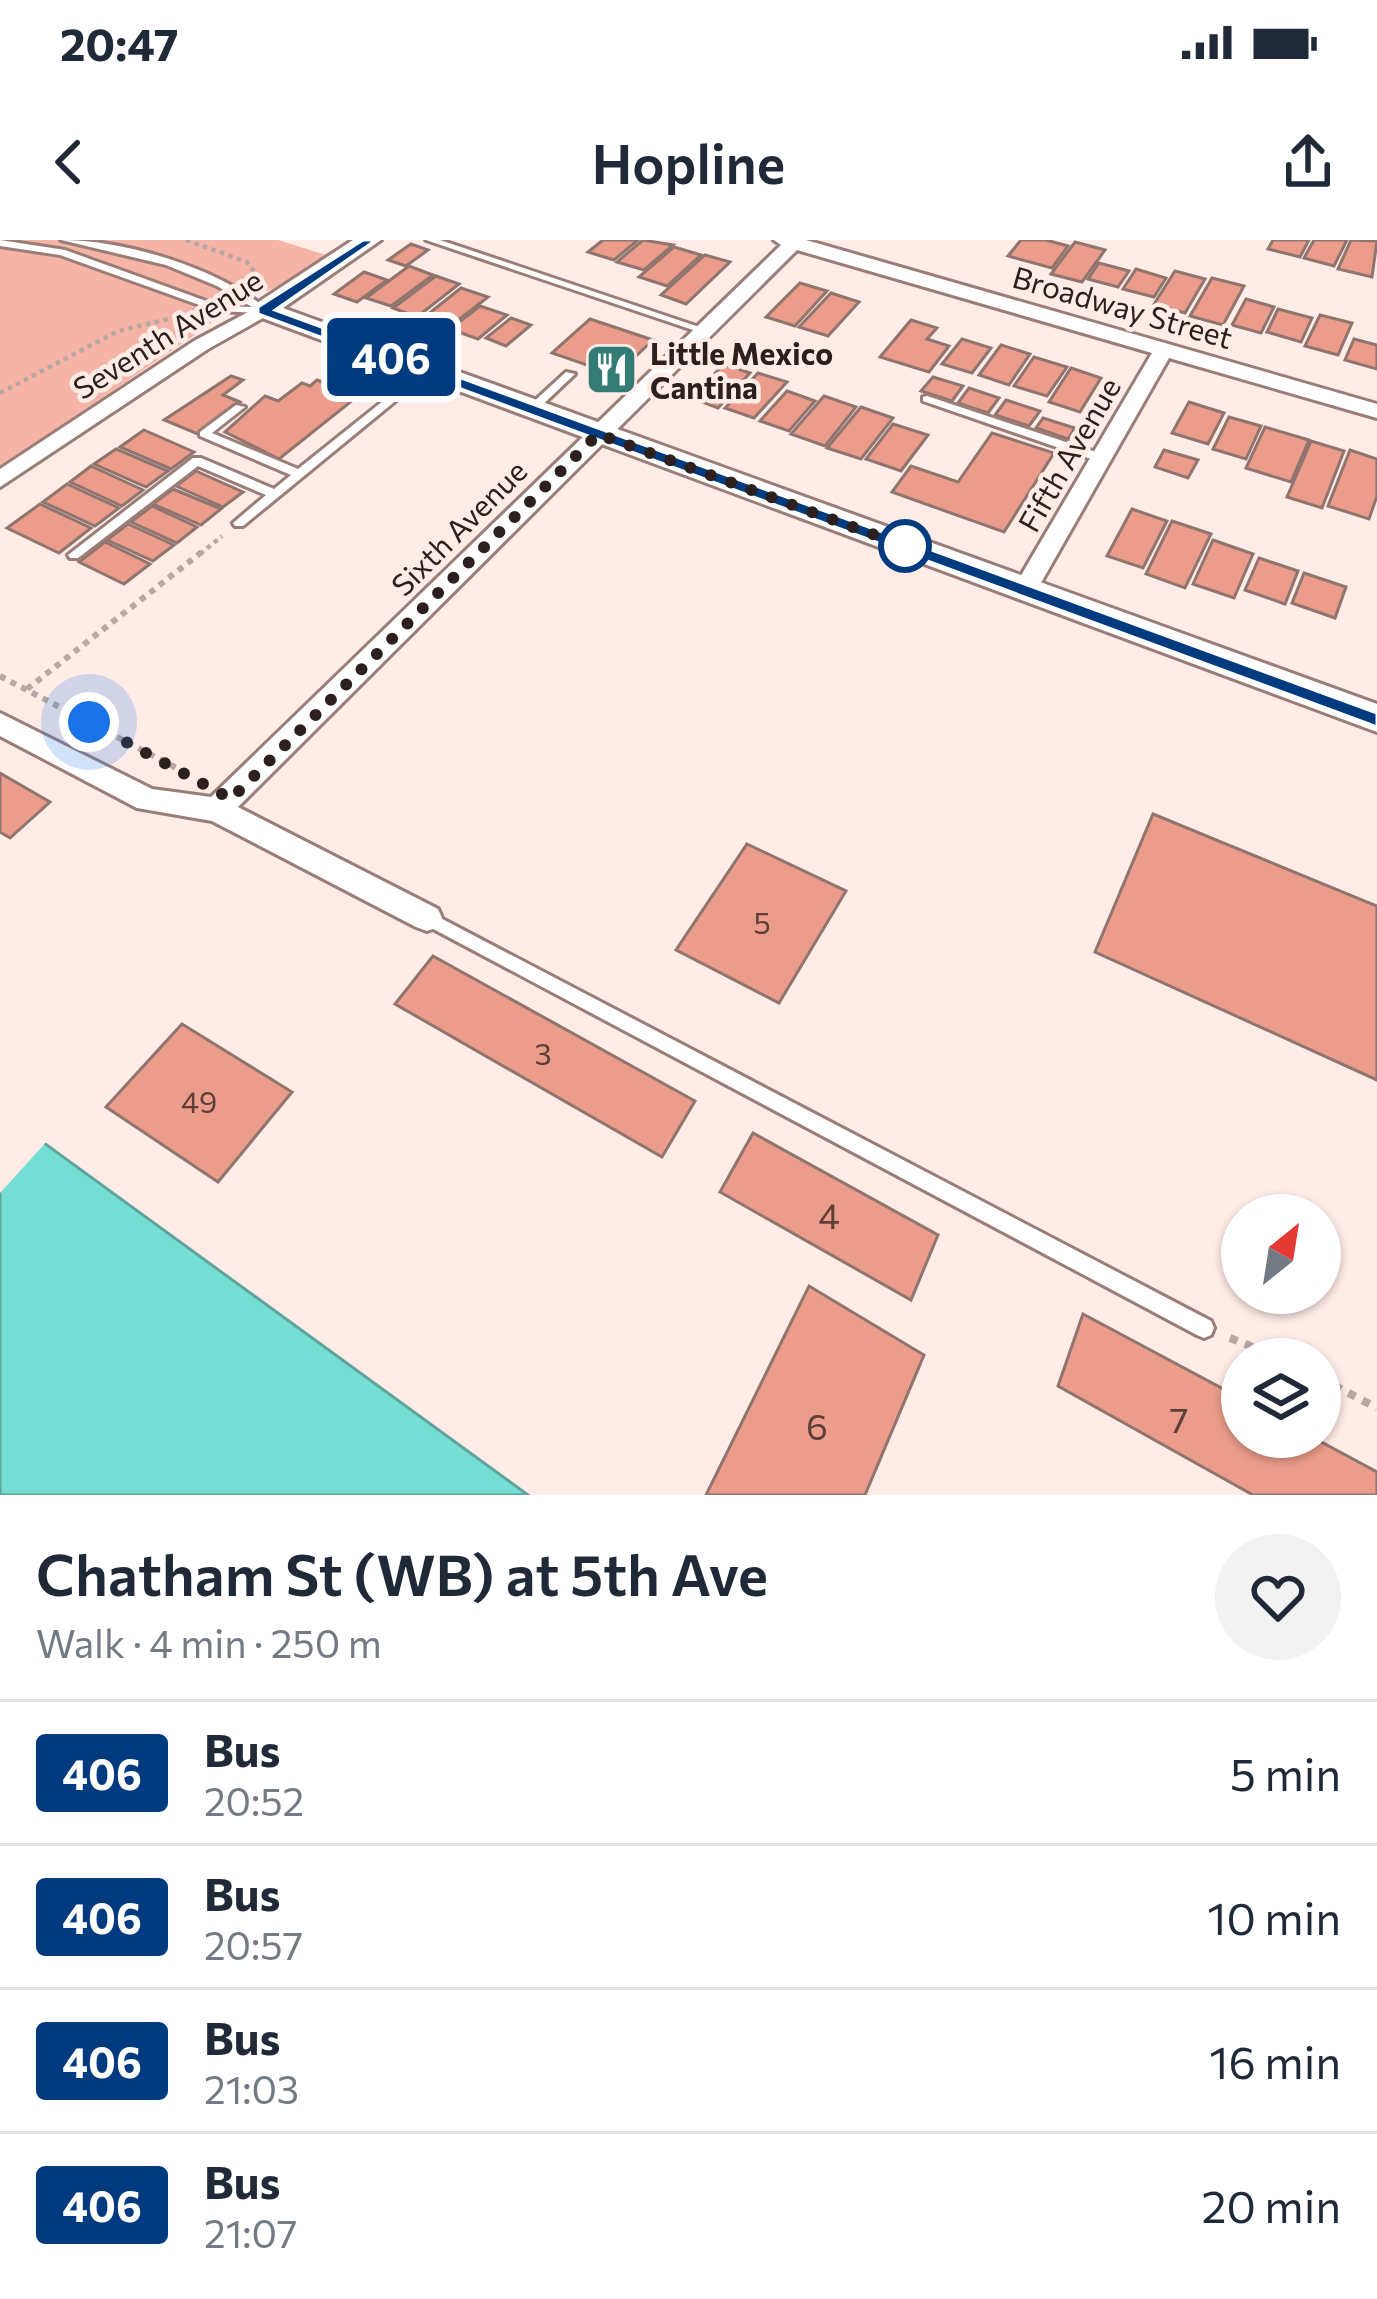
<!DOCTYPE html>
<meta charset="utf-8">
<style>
body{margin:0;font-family:Commissioner,sans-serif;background:#f2f2f3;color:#1f2937;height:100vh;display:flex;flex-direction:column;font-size:45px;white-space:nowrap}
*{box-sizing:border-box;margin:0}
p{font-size:39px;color:#747a83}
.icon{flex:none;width:66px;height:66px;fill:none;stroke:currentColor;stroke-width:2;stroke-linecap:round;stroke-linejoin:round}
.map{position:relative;height:1255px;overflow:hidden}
.sheet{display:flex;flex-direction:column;background:#fff;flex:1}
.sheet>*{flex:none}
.badge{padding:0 24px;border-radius:9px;font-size:42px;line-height:78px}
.needle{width:78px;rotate:30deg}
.fabs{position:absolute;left:1221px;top:954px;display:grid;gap:24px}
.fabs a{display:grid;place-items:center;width:120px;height:120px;border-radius:50%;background:#fff;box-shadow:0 3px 9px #0004;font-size:60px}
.you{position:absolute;width:60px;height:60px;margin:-30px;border:9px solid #fff;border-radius:50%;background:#1a73e8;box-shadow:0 0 0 18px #1a73e833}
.map>.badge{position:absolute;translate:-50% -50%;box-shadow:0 0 0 6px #fff}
.round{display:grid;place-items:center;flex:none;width:126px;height:126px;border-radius:63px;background:#f2f2f3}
.head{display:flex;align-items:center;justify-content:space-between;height:204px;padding:0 36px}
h1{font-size:57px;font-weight:600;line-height:90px}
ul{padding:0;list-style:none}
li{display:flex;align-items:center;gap:36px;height:144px;padding:0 36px;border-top:3px solid #e0e1e3}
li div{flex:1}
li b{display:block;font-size:45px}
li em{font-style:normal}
li .badge{min-width:132px;font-weight:700;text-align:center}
.status{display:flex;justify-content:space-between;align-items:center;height:84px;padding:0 60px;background:#fff;direction:ltr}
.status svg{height:33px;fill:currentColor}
header{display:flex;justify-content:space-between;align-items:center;height:156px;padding:0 36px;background:#fff;font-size:54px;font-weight:600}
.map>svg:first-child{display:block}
.green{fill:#f5b4a6}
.water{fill:#75ded4;stroke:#5fa59d;stroke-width:3}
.pier{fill:#ffece7}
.building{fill:#eb9c8a;stroke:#90746e;stroke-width:3}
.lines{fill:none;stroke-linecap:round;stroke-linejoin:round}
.service-casing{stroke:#997d76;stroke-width:6}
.minor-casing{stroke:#997d76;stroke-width:6}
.tertiary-casing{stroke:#997d76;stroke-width:6}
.path-far2{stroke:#b8a7a3;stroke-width:4.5;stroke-dasharray:4.5 4.5;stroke-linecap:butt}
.path-far1{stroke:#b8a7a3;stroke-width:6;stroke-dasharray:6 6;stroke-linecap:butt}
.path{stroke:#b8a7a3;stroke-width:8;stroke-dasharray:8 8;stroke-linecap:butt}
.service{fill:#fff;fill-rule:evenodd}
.minor{fill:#fff;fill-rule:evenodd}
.tertiary{fill:#fff;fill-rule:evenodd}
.line{fill:#003b80;stroke:#fff;stroke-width:3}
.walk{stroke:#2c201e;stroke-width:12;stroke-dasharray:0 21.6}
.stop-dot{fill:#fff;stroke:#003b80;stroke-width:6}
.labels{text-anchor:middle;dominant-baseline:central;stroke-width:9;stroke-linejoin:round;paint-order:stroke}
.far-street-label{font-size:30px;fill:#2c201e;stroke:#ffece7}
.far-poi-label{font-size:30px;font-weight:bold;fill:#2c201e;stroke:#ffece7;text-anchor:start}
.number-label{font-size:30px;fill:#5c3f39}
.near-number-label{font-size:36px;fill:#5c3f39}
</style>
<div class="status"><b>20:47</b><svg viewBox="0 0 49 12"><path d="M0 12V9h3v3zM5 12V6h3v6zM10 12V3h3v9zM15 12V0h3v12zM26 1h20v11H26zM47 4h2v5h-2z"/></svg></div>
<header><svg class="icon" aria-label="back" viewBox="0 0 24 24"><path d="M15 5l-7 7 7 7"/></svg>Hopline<svg class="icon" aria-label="share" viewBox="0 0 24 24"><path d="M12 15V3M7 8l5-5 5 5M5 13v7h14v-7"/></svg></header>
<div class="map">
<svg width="1377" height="1255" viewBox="0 0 1377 1255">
<rect width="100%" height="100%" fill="#ffece7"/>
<path class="green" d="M0 0H278L326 15C311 25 293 42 275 48 241 60 235 58 208 86L0 227Z"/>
<path class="water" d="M0 871 528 1255H0Z"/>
<path class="pier" d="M0 868 48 900 0 953Z"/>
<g class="building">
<path d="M603 0H638L614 20 588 12Z"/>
<path d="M643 0 673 5 644 30 617 22Z"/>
<path d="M1021 0H1046L1068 6 1052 28 1008 16Z"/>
<path d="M1273 0H1309L1300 17 1268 9Z"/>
<path d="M1314 0H1347L1334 26 1304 18Z"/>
<path d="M1351 0 1377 1 1372 37 1338 29Z"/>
<path d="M1075 2 1105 10 1082 42 1051 34Z"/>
<path d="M411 4 428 10 406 26 388 20Z"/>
<path d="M674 7 701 15 667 46 639 37Z"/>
<path d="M705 15 730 22 686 64 661 55Z"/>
<path d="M1099 23 1129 31 1118 47 1088 39Z"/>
<path d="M409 26 433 35 391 66 366 58Z"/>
<path d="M1136 29 1166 38 1154 57 1123 49Z"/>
<path d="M1175 31 1205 39 1185 73 1154 64Z"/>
<path d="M364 32 387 40 357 62 334 54Z"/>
<path d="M436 36 459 44 417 77 393 68Z"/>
<path d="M1212 38 1244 46 1223 85 1190 76Z"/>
<path d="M800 43 827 51 795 86 766 77Z"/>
<path d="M461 48 488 57 448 88 422 79Z"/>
<path d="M831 53 859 62 828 96 799 87Z"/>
<path d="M1246 59 1274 67 1261 93 1232 85Z"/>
<path d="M480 66 507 75 478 99 450 89Z"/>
<path d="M1278 69 1312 78 1301 102 1267 92Z"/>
<path d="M1320 75 1352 83 1338 115 1305 106Z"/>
<path d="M511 78 531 85 506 106 486 98Z"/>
<path d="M590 79 653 100 616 135 552 113Z"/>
<path d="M911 80 937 88 927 99 949 106 929 132 880 117Z"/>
<path d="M962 99 991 108 972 133 942 124Z"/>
<path d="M1354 99 1377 105V129L1345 120Z"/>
<path d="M1001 105 1030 114 1009 145 979 135Z"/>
<path d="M1034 117 1067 127 1047 156 1014 146Z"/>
<path d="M724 124 750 133 718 168 691 158Z"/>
<path d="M1071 128 1101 138 1080 172 1049 162Z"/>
<path d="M758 133 787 142 754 178 725 168Z"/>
<path d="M231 136 243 140 223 155 240 162 198 194 164 180Z"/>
<path d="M933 137 963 146 952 161 921 151Z"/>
<path d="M317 140 358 156 279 219 225 192 265 156 278 161 302 143 310 146Z"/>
<path d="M969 148 999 158 988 173 958 163Z"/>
<path d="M787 151 815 161 789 191 760 181Z"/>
<path d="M824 156 856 167 825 206 791 194Z"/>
<path d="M1006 160 1040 171 1029 186 995 175Z"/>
<path d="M1189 162 1224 173 1208 204 1172 193Z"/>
<path d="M861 167 893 178 861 219 827 208Z"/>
<path d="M1229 177 1261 186 1246 219 1213 209Z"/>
<path d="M1043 178 1075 188 1068 199 1036 188Z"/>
<path d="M893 184 928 195 901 231 866 219Z"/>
<path d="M1265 187 1309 200 1291 242 1246 228Z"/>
<path d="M144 190 194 212 171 229 120 207Z"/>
<path d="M992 193 1054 213 1004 292 892 252 911 226 958 242Z"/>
<path d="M1311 201 1344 211 1322 268 1287 257Z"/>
<path d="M116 209 168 231 146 247 94 224Z"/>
<path d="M1164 210 1198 220 1188 238 1155 227Z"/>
<path d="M1350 210 1377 219V256L1369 279 1328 266Z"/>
<path d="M91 226 143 250 122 266 70 242Z"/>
<path d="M196 231 243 252 223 267 176 246Z"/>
<path d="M67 244 119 268 95 286 43 262Z"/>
<path d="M173 249 221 269 201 285 153 264Z"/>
<path d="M40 264 91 288 59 313 7 288Z"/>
<path d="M152 266 197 287 177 303 131 282Z"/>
<path d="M1132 269 1167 281 1143 328 1107 316Z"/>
<path d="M1172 281 1211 294 1185 348 1146 334Z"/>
<path d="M128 284 174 305 153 321 107 300Z"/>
<path d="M1213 300 1253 314 1234 358 1193 344Z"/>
<path d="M105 302 150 324 124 344 79 322Z"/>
<path d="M1259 318 1298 331 1285 364 1245 350Z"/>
<path d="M1304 333 1346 347 1335 378 1292 363Z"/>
<path d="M0 533 50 562 10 598 0 592Z"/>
<path d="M1153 574 1377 666V840L1095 712Z"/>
<path d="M747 604 846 651 779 763 676 710Z"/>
<path d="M433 716 695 861 662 917 395 764Z"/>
<path d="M182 784 292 852 218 942 106 867Z"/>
<path d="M753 893 938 995 911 1060 720 952Z"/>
<path d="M809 1046 924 1115 865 1255H706Z"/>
<path d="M1083 1074 1242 1159V1197H1312L1377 1232V1255H1253L1058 1146Z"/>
</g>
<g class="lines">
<defs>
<g id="service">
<path d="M0 0 65 10 220 66 252 67 217 46 166 25 61 0C126 0 218 28 268 70L263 73 216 71 60 15 0 6Z"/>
<path d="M426 0H440L708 90 699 92Z"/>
<path d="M423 129 432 131 243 286H235L233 283 266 255 198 226 78 318H70L68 315 193 218H201L274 249 291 235 200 196V192L236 165 245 167 212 193 298 229Z"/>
<path d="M566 132 575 134 536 171H528V167Z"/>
<path d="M927 156 1105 215 1107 218 1105 221H1097L923 161V157Z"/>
<path d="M427 671 1211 1081 1214 1088 1211 1095 1204 1098 1197 1095 422 683 419 678 422 673Z"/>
</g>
<g id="minor">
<path d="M774 0H806L1377 164V178L1169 118 1034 355H1016L1013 349 1152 113 797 10 238 567 438 669 442 678 438 687 427 691 416 687 212 581 137 568 0 496V473L152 549 211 557 781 5Z"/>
<path d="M263 64 273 70 270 74 208 109 0 247V229L194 101Z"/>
</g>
<path id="tertiary" d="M353 0H381L283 68 1377 464V492L254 75V65Z"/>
</defs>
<use href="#service" class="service-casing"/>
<use href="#minor" class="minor-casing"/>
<use href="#tertiary" class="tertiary-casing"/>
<g class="path-far2">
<path d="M186 0 247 22 260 39"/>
<path d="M0 153 118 91 177 77"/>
<path d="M200 314 222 296"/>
</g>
<g class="path-far1">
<path d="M0 436 188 534"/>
<path d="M27 449 203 311"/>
</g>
<g class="path">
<path d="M1230 1098 1284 1119"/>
<path d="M1320 1138 1377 1168"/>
</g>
<use href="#service" class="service"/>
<use href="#minor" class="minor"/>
<use href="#tertiary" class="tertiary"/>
</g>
<path class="line" d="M363 0H376L275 70 1377 473V487L1369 484 258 74V67Z"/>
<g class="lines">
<path class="walk" d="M89 482 231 559 598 194 905 306"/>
</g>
<defs>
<symbol id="restaurant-square" viewBox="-11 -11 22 22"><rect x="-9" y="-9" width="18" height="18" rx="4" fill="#347b75" stroke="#ffece7"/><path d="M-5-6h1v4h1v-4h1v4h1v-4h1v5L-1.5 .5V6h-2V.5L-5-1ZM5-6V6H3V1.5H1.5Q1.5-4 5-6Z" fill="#fff"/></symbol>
</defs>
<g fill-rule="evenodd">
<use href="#restaurant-square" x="582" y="100" width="59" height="59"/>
</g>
<circle class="stop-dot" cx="905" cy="306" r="24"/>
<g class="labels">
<g class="far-street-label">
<text transform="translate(1123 66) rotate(16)">Broadway Street</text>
<text transform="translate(167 93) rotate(-32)">Seventh Avenue</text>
<text transform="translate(1068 214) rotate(-60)">Fifth Avenue</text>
<text transform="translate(458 287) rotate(-45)">Sixth Avenue</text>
</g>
<g class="far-poi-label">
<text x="650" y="112">Little Mexico<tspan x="650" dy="34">Cantina</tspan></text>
</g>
<g class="number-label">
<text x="762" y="681">5</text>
<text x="543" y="812">3</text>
<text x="199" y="860">49</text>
</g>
<g class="near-number-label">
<text x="829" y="974">4</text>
<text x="1179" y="1178">7</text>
<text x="817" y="1185">6</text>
</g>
</g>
</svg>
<div class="fabs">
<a><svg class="needle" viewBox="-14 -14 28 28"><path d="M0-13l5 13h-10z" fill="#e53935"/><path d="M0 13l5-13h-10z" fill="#747a83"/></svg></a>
<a><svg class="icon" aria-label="layers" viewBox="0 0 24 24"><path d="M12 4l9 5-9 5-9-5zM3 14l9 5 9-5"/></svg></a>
</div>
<div class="you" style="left:89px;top:482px"></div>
<b class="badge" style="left:391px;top:117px;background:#003b80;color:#fff">406</b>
</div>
<section class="sheet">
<div class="head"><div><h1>Chatham St (WB) at 5th Ave</h1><p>Walk · 4 min · 250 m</p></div><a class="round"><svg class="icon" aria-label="heart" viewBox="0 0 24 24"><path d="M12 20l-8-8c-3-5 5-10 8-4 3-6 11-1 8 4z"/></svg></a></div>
<ul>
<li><span class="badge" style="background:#003b80;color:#fff">406</span><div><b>Bus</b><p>20:52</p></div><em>5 min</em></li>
<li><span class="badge" style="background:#003b80;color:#fff">406</span><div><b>Bus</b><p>20:57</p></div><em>10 min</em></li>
<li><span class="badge" style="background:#003b80;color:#fff">406</span><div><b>Bus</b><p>21:03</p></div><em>16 min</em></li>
<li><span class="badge" style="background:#003b80;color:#fff">406</span><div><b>Bus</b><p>21:07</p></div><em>20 min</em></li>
</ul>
</section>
